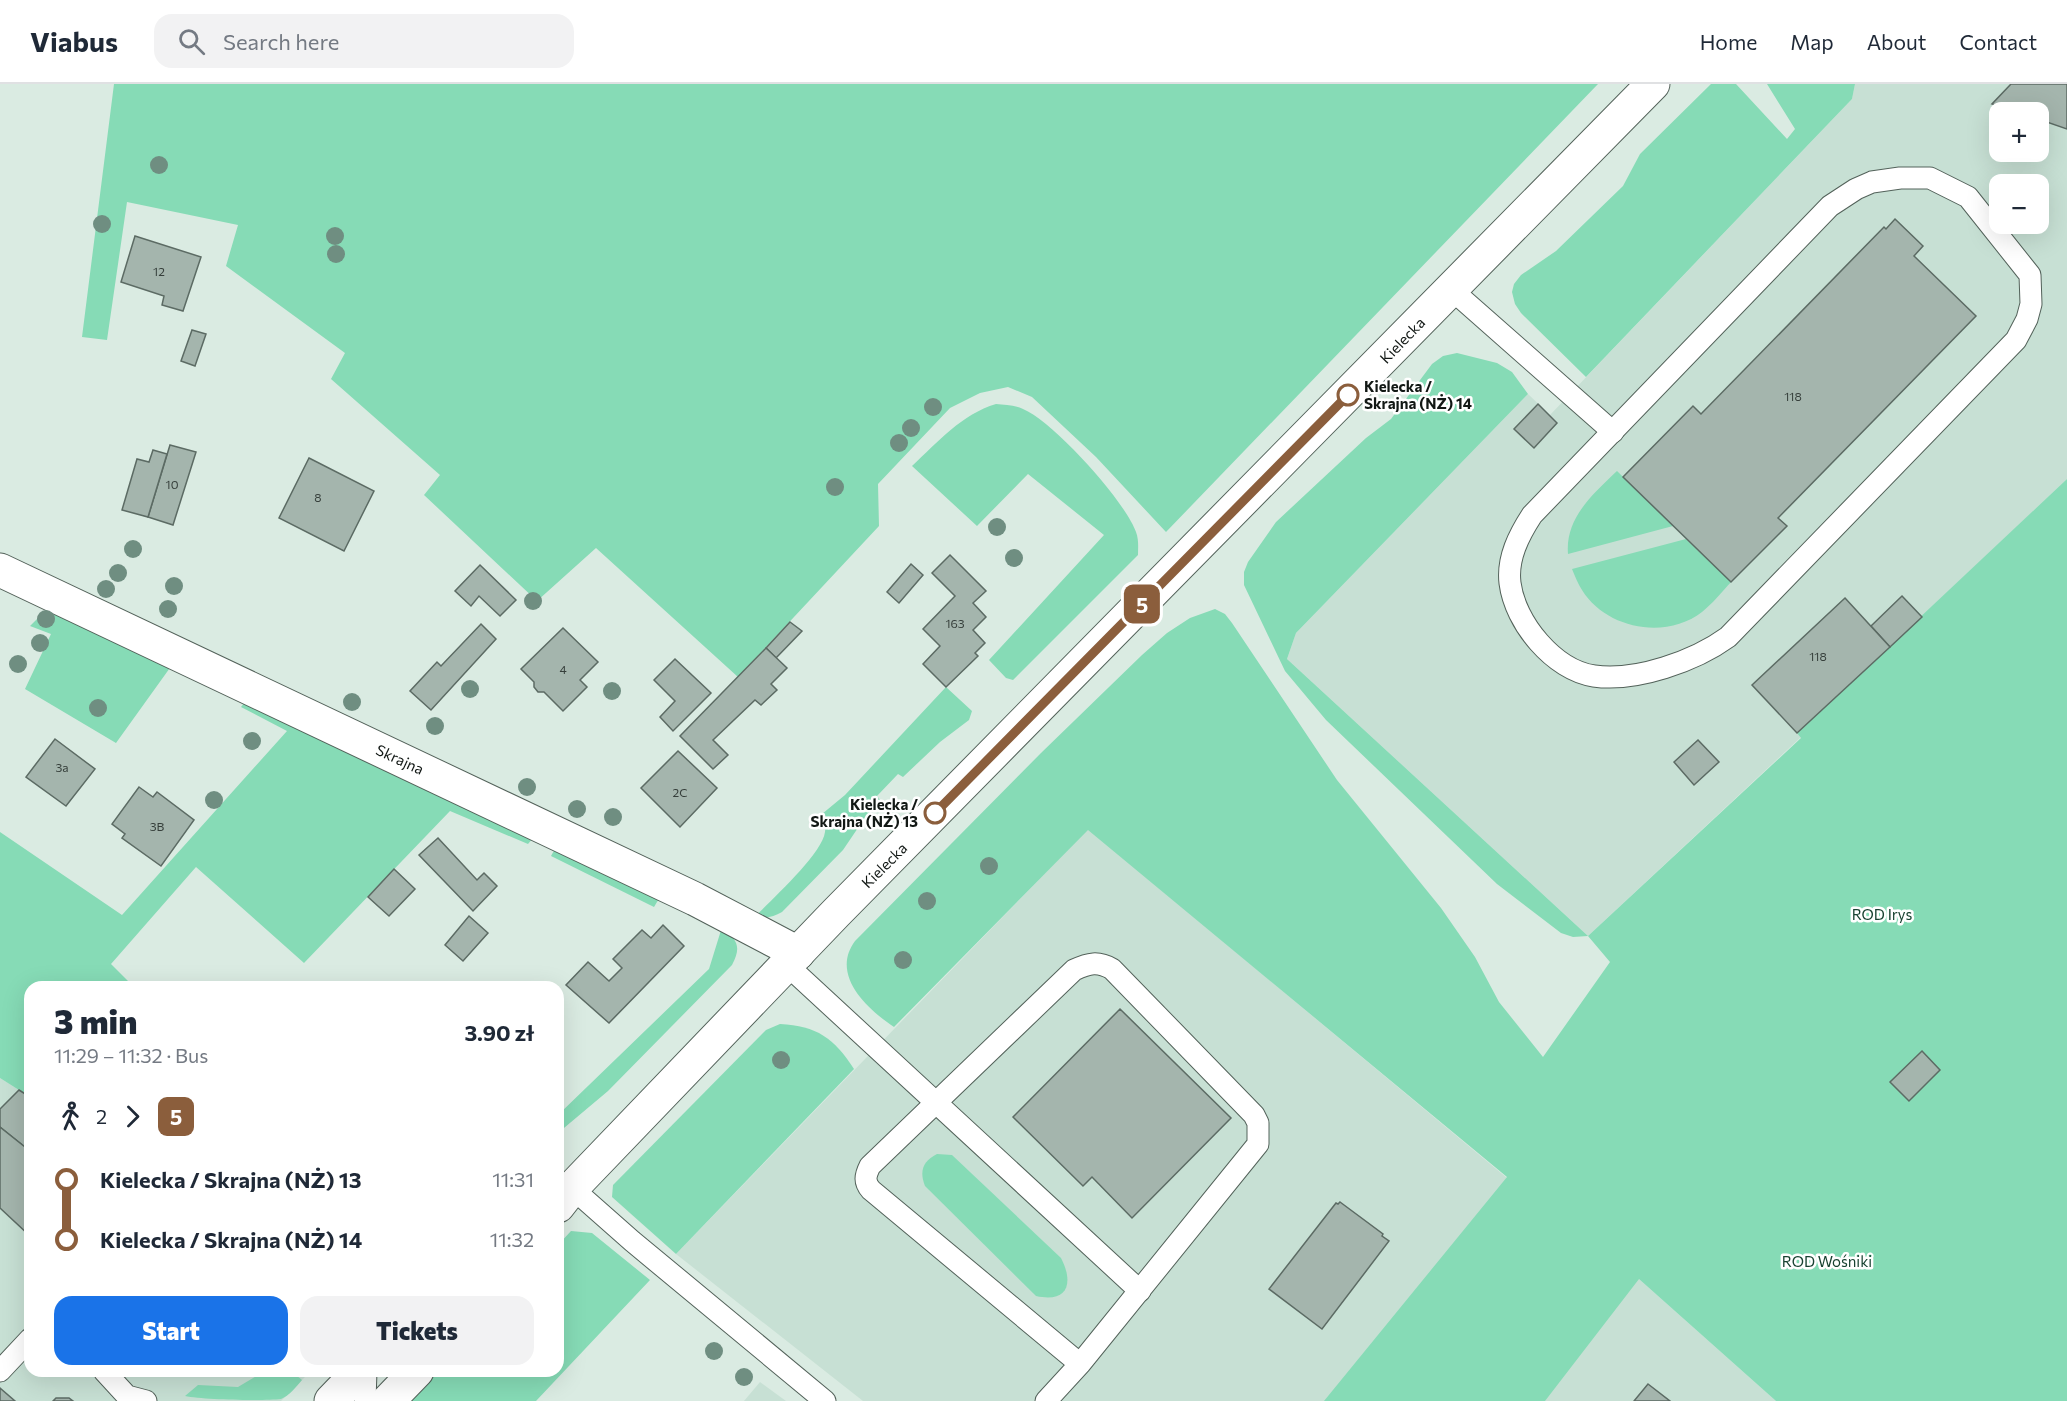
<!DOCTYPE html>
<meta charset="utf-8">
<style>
body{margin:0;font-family:Commissioner,sans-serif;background:#f2f2f3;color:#1f2937;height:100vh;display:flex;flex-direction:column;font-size:22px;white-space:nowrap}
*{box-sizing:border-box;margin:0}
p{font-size:20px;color:#747a83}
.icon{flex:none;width:33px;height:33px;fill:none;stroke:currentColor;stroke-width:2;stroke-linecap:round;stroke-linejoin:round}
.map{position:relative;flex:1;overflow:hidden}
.details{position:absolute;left:24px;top:897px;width:540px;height:396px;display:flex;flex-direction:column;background:#fff;border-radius:18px;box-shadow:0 6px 24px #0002}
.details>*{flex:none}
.badge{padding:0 12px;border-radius:9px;font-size:21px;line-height:39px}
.controls{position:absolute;left:1989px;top:18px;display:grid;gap:12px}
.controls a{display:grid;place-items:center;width:60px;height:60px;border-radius:12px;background:#fff;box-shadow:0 6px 24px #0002;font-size:30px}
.map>.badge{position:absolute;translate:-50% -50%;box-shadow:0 0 0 3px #fff}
.legs{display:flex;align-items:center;gap:9px;height:66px;padding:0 30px;font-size:20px}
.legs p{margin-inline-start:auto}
.overview{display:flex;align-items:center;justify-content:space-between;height:102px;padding:0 30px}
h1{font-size:33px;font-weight:800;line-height:45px}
.cta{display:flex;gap:12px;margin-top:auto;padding:12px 30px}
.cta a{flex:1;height:69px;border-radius:18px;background:#1a73e8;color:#fff;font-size:24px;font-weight:800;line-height:69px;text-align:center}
.cta a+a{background:#f2f2f3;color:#1f2937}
ul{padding:0 30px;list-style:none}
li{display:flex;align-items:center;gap:21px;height:60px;font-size:22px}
li i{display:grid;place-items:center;width:9px;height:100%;margin:0 8px;background:currentColor}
li i::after{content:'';width:15px;height:15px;margin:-8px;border:4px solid;border-radius:50%;background:#fff}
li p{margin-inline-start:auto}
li:first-child i{background:linear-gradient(#0000 50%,currentColor 0)}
li:last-child i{background:linear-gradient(currentColor 50%,#0000 0)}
header{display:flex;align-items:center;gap:36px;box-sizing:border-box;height:84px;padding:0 30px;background:#fff;border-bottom:2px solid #e0e1e3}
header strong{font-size:28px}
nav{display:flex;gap:33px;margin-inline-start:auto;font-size:21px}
.search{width:420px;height:54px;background:#f2f2f3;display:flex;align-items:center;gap:15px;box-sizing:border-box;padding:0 21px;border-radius:18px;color:#747a83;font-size:22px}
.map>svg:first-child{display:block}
.built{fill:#c7e0d4;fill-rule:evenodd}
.green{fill:#86dbb6}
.building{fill:#a4b5ad;stroke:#5c6b64;stroke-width:1.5}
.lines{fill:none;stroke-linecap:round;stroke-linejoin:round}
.lane-casing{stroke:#53625a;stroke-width:23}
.street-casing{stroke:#53625a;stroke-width:35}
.secondary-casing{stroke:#53625a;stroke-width:35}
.lane{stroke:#fff;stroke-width:21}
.street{stroke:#fff;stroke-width:33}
.secondary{stroke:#fff;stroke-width:33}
.tree{fill:#6f8e81}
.line-1-casing{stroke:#fff;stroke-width:14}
.line-1{stroke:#8b5e3c;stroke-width:9}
.stop-1-dot{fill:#fff;stroke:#8b5e3c;stroke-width:3}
.labels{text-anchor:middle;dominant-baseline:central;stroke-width:5;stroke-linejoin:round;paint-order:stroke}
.number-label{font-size:12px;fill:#363f3b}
.street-label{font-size:15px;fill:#121815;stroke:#fff}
.stop-label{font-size:15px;font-weight:bold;fill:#121815;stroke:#fff;text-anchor:start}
.park-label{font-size:15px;fill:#184231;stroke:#fff}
</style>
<header>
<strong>Viabus</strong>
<div class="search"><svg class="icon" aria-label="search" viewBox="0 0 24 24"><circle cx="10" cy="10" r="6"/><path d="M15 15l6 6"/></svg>Search here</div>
<nav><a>Home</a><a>Map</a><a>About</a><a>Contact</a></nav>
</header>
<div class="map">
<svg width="2067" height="1317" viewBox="0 0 2067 1317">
<rect width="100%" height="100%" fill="#daebe2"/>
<g class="built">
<path d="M1855 0H2067V395L1798 649 1801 653 1588 852 1287 575 1296 549 1528 310 1550 331 1852 15ZM2000 28H2038V68H2000ZM2000 100H2038V140H2000Z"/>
<path d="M1088 745 1507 1094 1639 1195 1776 1317H863L676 1170Z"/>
<path d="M0 994 30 1013V1287H311L281 1317H0Z"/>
<path d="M760 1298 786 1317H744Z"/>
</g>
<g class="green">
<path d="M114 0H1598L1166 448 1096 373 1032 313 1008 303 980 309 950 324 878 400 879 442 738 593 596 464 537 517 424 411 440 391 331 295 345 269 226 182 238 141 127 118 107 256 82 253Z"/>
<path d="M1711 0H1736L1787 55 1795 45 1767 0H1855L1852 15 1586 293 1521 229 1515 220 1512 208 1514 200 1521 191 1556 167 1623 102 1640 70Z"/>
<path d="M1457 269 1497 279 1512 288 1528 310 1296 549 1287 575 1588 852 1801 654 1797 649 2067 395V1317H1776L1639 1195 1545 1317H1324L1507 1093 1088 746 894 943C867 925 830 891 855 857L1041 669 1142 571 1167 549 1190 534 1215 525 1225 530 1232 539 1337 696 1441 824 1475 873 1499 918 1543 973 1610 878 1588 852 1573 853 1561 849 1497 800 1326 636 1285 587 1244 501V488L1248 478 1276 438 1366 354 1391 335 1432 280 1443 272Z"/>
<path d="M996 320C1005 321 1015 321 1023 325 1054 338 1125 417 1136 448 1139 456 1138 464 1138 471L1013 596 1006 594 989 576 1104 451 1028 390 977 442 912 382C938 358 962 330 996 320Z"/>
<path d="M1617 387 1673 442 1568 470C1565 434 1593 410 1617 387Z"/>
<path d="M1686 455 1731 498C1722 508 1712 520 1702 528 1666 556 1606 545 1582 506 1578 500 1575 492 1572 485Z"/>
<path d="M49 527 172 581 116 659 25 605 51 550 30 542 43 529Z"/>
<path d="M946 603 972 627 969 636 940 658 903 693 898 690 877 712 881 717 864 735 843 766 782 828C773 833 766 835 756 832 773 814 822 770 825 748 826 742 823 736 822 730L845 711Z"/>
<path d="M245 618 533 754 528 760 450 727 304 879 196 783 111 880 134 903H30V1013L0 994V748L122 831 287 647 241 623Z"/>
<path d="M555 765 660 813 654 823 551 772Z"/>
<path d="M722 843C737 856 742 862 732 881L608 1007 558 1049V1031L709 885Z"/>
<path d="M780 940C817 942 834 954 854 985L676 1170 612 1113 613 1101 766 946Z"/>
<path d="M937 1070 952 1071 1061 1174C1074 1199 1068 1219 1036 1212L925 1102C919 1087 923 1077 937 1070Z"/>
<path d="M571 1147 592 1149 650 1196 536 1317H407L438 1287H558V1161Z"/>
<path d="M258 1291H296L302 1296C296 1303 289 1312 281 1315 263 1317 204 1316 185 1312L198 1301 238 1303Z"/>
</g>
<g class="building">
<path d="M2011 0H2067V45L2038 35V28H2018L1992 20Z"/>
<path d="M1895 135 1923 162 1914 172 1976 232 1778 434 1787 442 1731 498 1623 393 1693 322 1701 330 1884 143 1886 145Z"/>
<path d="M135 152 201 173 183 227 162 221 164 212 121 198Z"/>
<path d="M192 246 206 250 195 282 181 277Z"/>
<path d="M1538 320 1557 339 1534 364 1514 345Z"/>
<path d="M170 361 196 368 173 441 148 433Z"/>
<path d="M153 366 167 370 148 433 122 426 137 375 149 378Z"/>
<path d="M309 374 374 407 344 467 279 434Z"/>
<path d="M950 471 986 507 973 519 986 533 973 546 985 559 975 569 978 572 946 603 923 580 940 562 923 545 955 512 932 489Z"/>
<path d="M911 480 923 491 899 519 887 508Z"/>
<path d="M480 481 516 516 500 532 479 512 471 522 455 507Z"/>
<path d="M1902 512 1922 533 1890 563 1871 542Z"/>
<path d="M1845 514 1890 563 1797 649 1752 601Z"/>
<path d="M790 538 802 547 776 574 766 564Z"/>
<path d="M481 540 496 555 431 626 410 607 437 578 441 582Z"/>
<path d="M563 544 598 578 580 596 587 603 563 627 544 608H538L534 603V598L521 585Z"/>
<path d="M766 564 787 584 771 600 777 606 761 621 755 616 713 656 728 671 713 685 680 652Z"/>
<path d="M675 575 711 609 673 647 660 633 675 617 654 596Z"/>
<path d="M55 655 95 685 66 722 26 693Z"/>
<path d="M1698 656 1719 678 1694 701 1674 678Z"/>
<path d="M678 667 717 704 680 743 641 704Z"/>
<path d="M139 703 153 713 157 708 194 736 161 782 122 754 125 750 112 740Z"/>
<path d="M438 754 477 796 484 789 497 802 473 827 419 771Z"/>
<path d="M394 785 415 805 389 832 368 813Z"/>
<path d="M469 832 488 849 463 877 445 861Z"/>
<path d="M663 841 684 862 609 939 566 901 588 878 609 897 622 884 613 875 642 846 651 854Z"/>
<path d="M1120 925 1231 1034 1132 1134 1092 1093 1083 1102 1013 1033Z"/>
<path d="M1922 967 1940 986 1909 1017 1890 998Z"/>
<path d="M19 1006 30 1013V1067L0 1043V1025Z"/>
<path d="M0 1043 30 1067V1152L0 1124Z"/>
<path d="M1340 1118 1383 1150 1382 1152 1389 1157 1322 1245 1269 1205 1336 1119 1338 1120Z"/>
<path d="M1648 1300 1670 1317H1634Z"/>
<path d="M0 1304 15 1317H0Z"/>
<path d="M56 1314H69L73 1317H53Z"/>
</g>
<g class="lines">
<defs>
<g id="lane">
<path d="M1900 94H1930L1968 113 2030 191 2031 220 2027 235 2016 256 1728 553C1695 577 1636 598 1594 592 1554 586 1515 539 1510 499 1507 474 1519 451 1532 431L1830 122 1856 105 1872 98Z"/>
<path d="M1452 206 1613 348"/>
<path d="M787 881 1140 1207"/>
<path d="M572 1104 632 1157 825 1317"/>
<path d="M0 1287 30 1255"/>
<path d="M104 1287 127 1312 146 1317"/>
<path d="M365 1317 366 1287"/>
<path d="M1046 1317 1080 1280 1258 1060V1039L1254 1031 1112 885C1098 877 1089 879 1074 886L870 1082C865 1092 864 1098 871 1106L1080 1280"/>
</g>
<path id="street" d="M0 486 695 815 798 869"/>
<g id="secondary">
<path d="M558 1122 572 1104 836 829 1653 0"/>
<path d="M331 1317 360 1287"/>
<path d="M388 1317 417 1287"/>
</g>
</defs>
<use href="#lane" class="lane-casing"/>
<use href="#street" class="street-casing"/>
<use href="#secondary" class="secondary-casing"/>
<use href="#lane" class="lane"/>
<use href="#street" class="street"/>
<use href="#secondary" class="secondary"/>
</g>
<g class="tree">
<circle cx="159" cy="81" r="9"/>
<circle cx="102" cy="140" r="9"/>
<circle cx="335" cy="152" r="9"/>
<circle cx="336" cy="170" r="9"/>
<circle cx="933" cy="323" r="9"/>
<circle cx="911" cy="344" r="9"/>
<circle cx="899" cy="359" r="9"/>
<circle cx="835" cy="403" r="9"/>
<circle cx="997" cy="443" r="9"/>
<circle cx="133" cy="465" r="9"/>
<circle cx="1014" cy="474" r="9"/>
<circle cx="118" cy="489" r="9"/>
<circle cx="174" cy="502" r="9"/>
<circle cx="106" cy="505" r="9"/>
<circle cx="533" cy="517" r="9"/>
<circle cx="168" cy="525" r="9"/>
<circle cx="46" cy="535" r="9"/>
<circle cx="40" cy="559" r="9"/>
<circle cx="18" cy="580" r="9"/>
<circle cx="470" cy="605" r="9"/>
<circle cx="612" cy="607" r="9"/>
<circle cx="352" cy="618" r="9"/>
<circle cx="98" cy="624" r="9"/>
<circle cx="435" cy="642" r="9"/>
<circle cx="252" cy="657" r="9"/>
<circle cx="527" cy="703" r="9"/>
<circle cx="214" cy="716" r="9"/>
<circle cx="577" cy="725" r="9"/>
<circle cx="613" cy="733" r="9"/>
<circle cx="989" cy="782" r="9"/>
<circle cx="927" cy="817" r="9"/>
<circle cx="903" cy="876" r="9"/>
<circle cx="781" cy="976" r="9"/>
<circle cx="714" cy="1267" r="9"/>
<circle cx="744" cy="1293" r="9"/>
</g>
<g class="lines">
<defs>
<path id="line-1" d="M935 729 1348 311"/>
</defs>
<use href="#line-1" class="line-1-casing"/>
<use href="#line-1" class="line-1"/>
</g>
<g class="stop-1-dot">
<circle cx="1348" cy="311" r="10"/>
<circle cx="935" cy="729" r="10"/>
</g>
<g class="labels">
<g class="number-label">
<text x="159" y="187">12</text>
<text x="1793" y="312">118</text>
<text x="172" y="400">10</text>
<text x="318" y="413">8</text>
<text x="955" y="539">163</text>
<text x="1818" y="572">118</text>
<text x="563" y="585">4</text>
<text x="62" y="683">3a</text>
<text x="680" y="708">2C</text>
<text x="157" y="742">3B</text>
</g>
<g class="street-label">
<text transform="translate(1402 256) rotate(-46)">Kielecka</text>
<text transform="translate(400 675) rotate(25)">Skrajna</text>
<text transform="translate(884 781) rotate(-45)">Kielecka</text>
</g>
<g class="stop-label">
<text x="1364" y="302">Kielecka /<tspan x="1364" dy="17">Skrajna (NŻ) 14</tspan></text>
<text x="918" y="720" text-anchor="end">Kielecka /<tspan x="918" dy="17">Skrajna (NŻ) 13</tspan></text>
</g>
<g class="park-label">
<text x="1882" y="830">ROD Irys</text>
<text x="1827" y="1177">ROD Wośniki</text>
</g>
</g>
</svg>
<div class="controls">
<a>+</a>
<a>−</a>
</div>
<b class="badge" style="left:1142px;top:520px;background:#8b5e3c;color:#fff">5</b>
<section class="details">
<div class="overview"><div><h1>3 min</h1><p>11:29 – 11:32 · Bus</p></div><b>3.90 zł</b></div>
<div class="legs"><svg class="icon" aria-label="walk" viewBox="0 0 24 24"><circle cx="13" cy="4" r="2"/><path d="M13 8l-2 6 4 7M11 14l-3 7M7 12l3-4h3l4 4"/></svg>2<svg class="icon" aria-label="forward" viewBox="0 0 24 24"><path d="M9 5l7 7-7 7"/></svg><b class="badge" style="background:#8b5e3c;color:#fff">5</b></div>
<ul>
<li><i style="color:#8b5e3c"></i><b>Kielecka / Skrajna (NŻ) 13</b><p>11:31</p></li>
<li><i style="color:#8b5e3c"></i><b>Kielecka / Skrajna (NŻ) 14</b><p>11:32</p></li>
</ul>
<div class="cta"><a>Start</a><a>Tickets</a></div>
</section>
</div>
